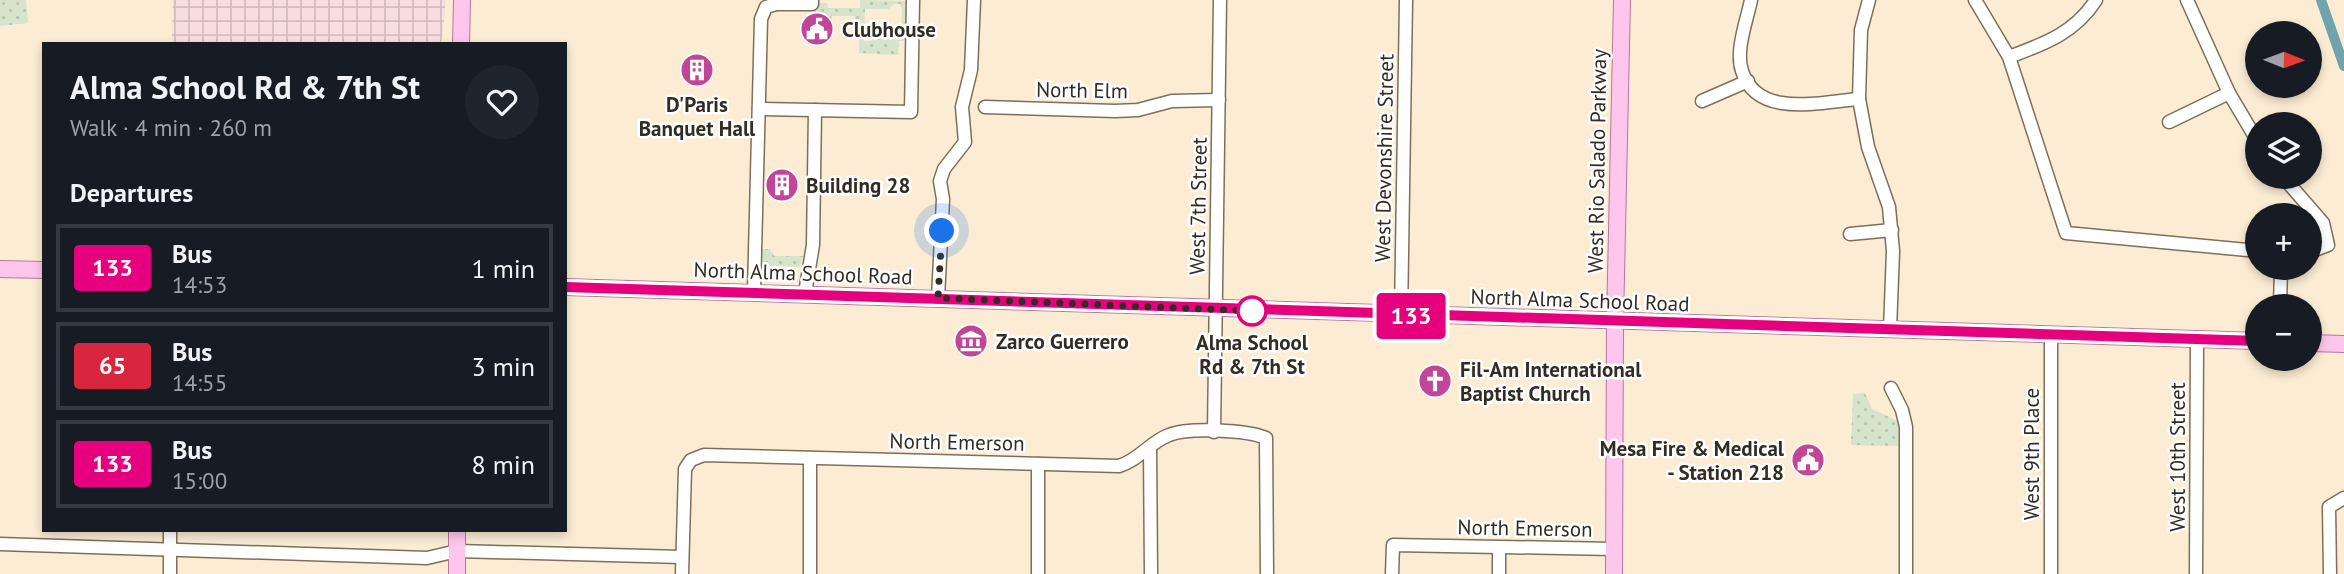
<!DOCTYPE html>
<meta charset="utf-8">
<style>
body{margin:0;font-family:"PT Sans",sans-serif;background:#20242c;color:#f1f3f6;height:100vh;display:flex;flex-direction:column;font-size:26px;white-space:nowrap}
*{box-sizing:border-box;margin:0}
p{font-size:23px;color:#9ea1a6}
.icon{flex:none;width:38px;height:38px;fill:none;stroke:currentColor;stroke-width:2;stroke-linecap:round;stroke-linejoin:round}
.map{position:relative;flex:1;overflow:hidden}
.sheet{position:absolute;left:42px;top:42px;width:525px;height:490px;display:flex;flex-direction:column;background:#171b24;border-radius:0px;box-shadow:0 4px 10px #0003}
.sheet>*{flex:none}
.badge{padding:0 14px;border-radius:5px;font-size:24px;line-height:46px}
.needle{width:46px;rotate:91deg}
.tools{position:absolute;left:2245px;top:21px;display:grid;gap:14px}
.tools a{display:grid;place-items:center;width:77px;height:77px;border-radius:50%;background:#171b24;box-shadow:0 4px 10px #0003;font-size:35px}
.you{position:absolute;width:35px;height:35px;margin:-18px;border:5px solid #fff;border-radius:50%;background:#1a73e8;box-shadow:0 0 0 10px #1a73e833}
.map>.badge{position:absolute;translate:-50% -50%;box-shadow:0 0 0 4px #fff}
h2{padding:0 28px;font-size:26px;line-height:63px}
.round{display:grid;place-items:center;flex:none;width:74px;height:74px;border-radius:37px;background:#20242c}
.headline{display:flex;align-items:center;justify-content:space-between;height:119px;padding:0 28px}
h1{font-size:33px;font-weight:800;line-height:52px}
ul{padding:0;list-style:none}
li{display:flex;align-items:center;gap:21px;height:88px;margin:0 14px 10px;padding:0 14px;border:4px solid #363941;border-radius:0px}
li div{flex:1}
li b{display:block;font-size:26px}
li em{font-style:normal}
li .badge{min-width:77px;font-weight:700;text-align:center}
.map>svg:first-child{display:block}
.industrial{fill:url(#industrial-grid)}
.park{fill:url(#park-dots);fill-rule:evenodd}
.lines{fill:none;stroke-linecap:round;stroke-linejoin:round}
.canal{stroke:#6fa4ad;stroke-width:10}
.minor-casing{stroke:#7d705a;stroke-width:15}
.major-casing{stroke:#b6779e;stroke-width:18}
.minor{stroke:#fff;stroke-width:12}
.major{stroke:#fec6ed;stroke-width:16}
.line-casing{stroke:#fff;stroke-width:16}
.line{stroke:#e6007e;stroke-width:10}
.walk{stroke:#322c23;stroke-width:7;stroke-dasharray:0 12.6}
.stop-dot{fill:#fff;stroke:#e6007e;stroke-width:3.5}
.labels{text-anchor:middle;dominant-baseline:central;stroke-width:5;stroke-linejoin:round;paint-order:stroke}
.poi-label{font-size:21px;font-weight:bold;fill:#322c23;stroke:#fff;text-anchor:start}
.street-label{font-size:21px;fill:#322c23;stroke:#fff}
.stop-label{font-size:21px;font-weight:bold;fill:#322c23;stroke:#fff}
</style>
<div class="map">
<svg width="2344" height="574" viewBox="0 0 2344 574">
<defs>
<pattern id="industrial-grid" width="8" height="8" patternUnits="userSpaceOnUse" patternTransform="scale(1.75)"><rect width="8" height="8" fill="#f7dce0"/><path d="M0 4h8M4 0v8" fill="none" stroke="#d4bdc0"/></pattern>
<pattern id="park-dots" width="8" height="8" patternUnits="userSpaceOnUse" patternTransform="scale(1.75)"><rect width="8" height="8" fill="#d7e4cc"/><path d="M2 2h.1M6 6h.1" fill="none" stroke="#b9c4af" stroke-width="1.8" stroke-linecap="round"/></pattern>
</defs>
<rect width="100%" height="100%" fill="#fbecd3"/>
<path class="industrial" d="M173 0H446L441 44H172Z"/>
<g class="park">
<path d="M0 0H26L28 23 0 26Z"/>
<path d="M860 0 907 1 905 41H899L898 55 859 53V21H855V16H832V40L828 43 825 40V24L814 22 815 3H827L828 8H860ZM894 4H900L902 8 901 37H875L870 41H864L865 9H889Z"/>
<path d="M761 249H770L774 256H803L800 267 761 266Z"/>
<path d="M1865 393 1872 409 1898 421 1899 446 1851 445 1853 394Z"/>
</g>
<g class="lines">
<path class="canal" d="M2321 0 2344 66"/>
<defs>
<g id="minor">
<path d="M1751 0C1747 20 1735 51 1742 71 1757 119 1820 102 1859 99"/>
<path d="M1869 0 1861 30 1859 99 1868 147 1889 207 1893 251 1890 330"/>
<path d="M1975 0 2009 57 2066 233 2258 251"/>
<path d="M2187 0 2229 93 2258 142"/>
<path d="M2009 57C2044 44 2075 33 2096 0"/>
<path d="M1702 101 1748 81"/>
<path d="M985 107 1115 111 1138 110 1172 101 1219 100"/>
<path d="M759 109 911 112 913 0"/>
<path d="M2169 122 2229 93"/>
<path d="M2283 177 2323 223 2328 245 2310 252"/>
<path d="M1850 234 1892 230"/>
<path d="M754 291 761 19 766 7 776 4H812V0"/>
<path d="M805 293 813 245 815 110"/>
<path d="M938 298 943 199 940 181 944 169 965 142 962 107 971 70 974 0"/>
<path d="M2280 306 2281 268"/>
<path d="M1401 316 1406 0"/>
<path d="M1891 388 1902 410 1906 427V574"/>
<path d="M1214 432 1220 0"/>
<path d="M1150 447 1151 574"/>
<path d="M0 544 427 558 457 551 682 557"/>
<path d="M170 574V530"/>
<path d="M682 574 685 469 691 460 704 455 1119 466C1139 460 1150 442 1169 435 1189 427 1247 430 1266 438L1267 574"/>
<path d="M810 574V458"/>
<path d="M1038 574V464"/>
<path d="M1392 574 1393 545 1614 549"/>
<path d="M1499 574V548"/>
<path d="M2051 574V334"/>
<path d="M2196 574 2197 339"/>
<path d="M2330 574 2329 507 2344 498"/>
</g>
<g id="major">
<path d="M461 44 462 0"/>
<path d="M0 269 44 270"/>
<path d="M565 287 2258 341"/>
<path d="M2310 343 2344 344"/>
<path d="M457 574V530"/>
<path d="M1614 574 1615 322 1622 0"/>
</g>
</defs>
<use href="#minor" class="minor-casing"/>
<use href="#major" class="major-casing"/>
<use href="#minor" class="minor"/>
<use href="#major" class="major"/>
</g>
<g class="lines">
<defs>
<path id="line" d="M565 287 2258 341"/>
</defs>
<use href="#line" class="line-casing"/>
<use href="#line" class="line"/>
<path class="walk" d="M942 231 938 298 1252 311"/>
</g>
<defs>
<symbol id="civic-disc" viewBox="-11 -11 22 22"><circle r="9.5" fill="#c24697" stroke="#fff"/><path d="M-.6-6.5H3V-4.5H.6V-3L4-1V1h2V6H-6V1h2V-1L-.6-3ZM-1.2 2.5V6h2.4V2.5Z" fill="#fff"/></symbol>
<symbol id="building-disc" viewBox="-11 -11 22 22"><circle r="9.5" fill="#c24697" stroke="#fff"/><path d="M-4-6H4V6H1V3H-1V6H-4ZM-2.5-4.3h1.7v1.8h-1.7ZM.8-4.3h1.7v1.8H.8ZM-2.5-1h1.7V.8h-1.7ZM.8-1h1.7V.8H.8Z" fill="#fff"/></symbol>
<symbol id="museum-disc" viewBox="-11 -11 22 22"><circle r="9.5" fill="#c24697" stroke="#fff"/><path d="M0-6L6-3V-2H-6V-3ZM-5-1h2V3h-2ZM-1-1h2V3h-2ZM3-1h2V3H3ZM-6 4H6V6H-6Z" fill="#fff"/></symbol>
<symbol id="church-disc" viewBox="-11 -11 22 22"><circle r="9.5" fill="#c24697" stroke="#fff"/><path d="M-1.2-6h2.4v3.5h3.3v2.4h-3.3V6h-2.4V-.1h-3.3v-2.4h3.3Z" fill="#fff"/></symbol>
</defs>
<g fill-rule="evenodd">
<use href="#civic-disc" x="798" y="10" width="38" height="38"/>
<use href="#building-disc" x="678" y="51" width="38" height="38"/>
<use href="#building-disc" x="763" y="166" width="38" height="38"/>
<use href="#museum-disc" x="952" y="322" width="38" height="38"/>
<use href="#church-disc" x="1416" y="362" width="38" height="38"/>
<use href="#civic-disc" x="1789" y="441" width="38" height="38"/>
</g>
<circle class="stop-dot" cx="1252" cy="311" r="14"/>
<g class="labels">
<g class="poi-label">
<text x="842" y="29">Clubhouse</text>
<text x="697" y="104" text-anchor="middle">D'Paris<tspan x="697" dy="24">Banquet Hall</tspan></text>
<text x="806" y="185">Building 28</text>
<text x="996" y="341">Zarco Guerrero</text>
<text x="1460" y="369">Fil-Am International<tspan x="1460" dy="24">Baptist Church</tspan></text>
<text x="1784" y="448" text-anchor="end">Mesa Fire &amp; Medical<tspan x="1784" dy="24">- Station 218</tspan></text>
</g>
<g class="street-label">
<text transform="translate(1082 90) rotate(1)">North Elm</text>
<text transform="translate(1384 158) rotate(-89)">West Devonshire Street</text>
<text transform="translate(1597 161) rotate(-89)">West Rio Salado Parkway</text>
<text transform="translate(1198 206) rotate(-89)">West 7th Street</text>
<text transform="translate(803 273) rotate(2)">North Alma School Road</text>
<text transform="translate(1580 300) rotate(2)">North Alma School Road</text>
<text transform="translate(957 442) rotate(1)">North Emerson</text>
<text transform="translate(2031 454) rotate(-90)">West 9th Place</text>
<text transform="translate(2177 457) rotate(-90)">West 10th Street</text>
<text transform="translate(1525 528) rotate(1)">North Emerson</text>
</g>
<g class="stop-label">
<text x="1252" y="342">Alma School<tspan x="1252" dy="24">Rd &amp; 7th St</tspan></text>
</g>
</g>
</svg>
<div class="tools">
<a><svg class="needle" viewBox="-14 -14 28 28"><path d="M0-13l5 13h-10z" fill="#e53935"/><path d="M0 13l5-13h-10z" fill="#9ea1a6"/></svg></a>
<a><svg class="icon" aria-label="layers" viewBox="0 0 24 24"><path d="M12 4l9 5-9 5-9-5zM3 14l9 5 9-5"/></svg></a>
<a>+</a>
<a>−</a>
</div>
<div class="you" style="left:942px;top:231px"></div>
<b class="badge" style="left:1411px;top:316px;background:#e6007e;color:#fff">133</b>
<section class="sheet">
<div class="headline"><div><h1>Alma School Rd &amp; 7th St</h1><p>Walk · 4 min · 260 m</p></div><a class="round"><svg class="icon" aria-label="heart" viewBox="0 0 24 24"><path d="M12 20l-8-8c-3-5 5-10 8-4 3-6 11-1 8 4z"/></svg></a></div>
<h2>Departures</h2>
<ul>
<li><span class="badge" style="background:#e6007e;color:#fff">133</span><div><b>Bus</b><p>14:53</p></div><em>1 min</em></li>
<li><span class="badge" style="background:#d7263d;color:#fff">65</span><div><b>Bus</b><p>14:55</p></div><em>3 min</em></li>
<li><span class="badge" style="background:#e6007e;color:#fff">133</span><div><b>Bus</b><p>15:00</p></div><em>8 min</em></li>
</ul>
</section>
</div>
